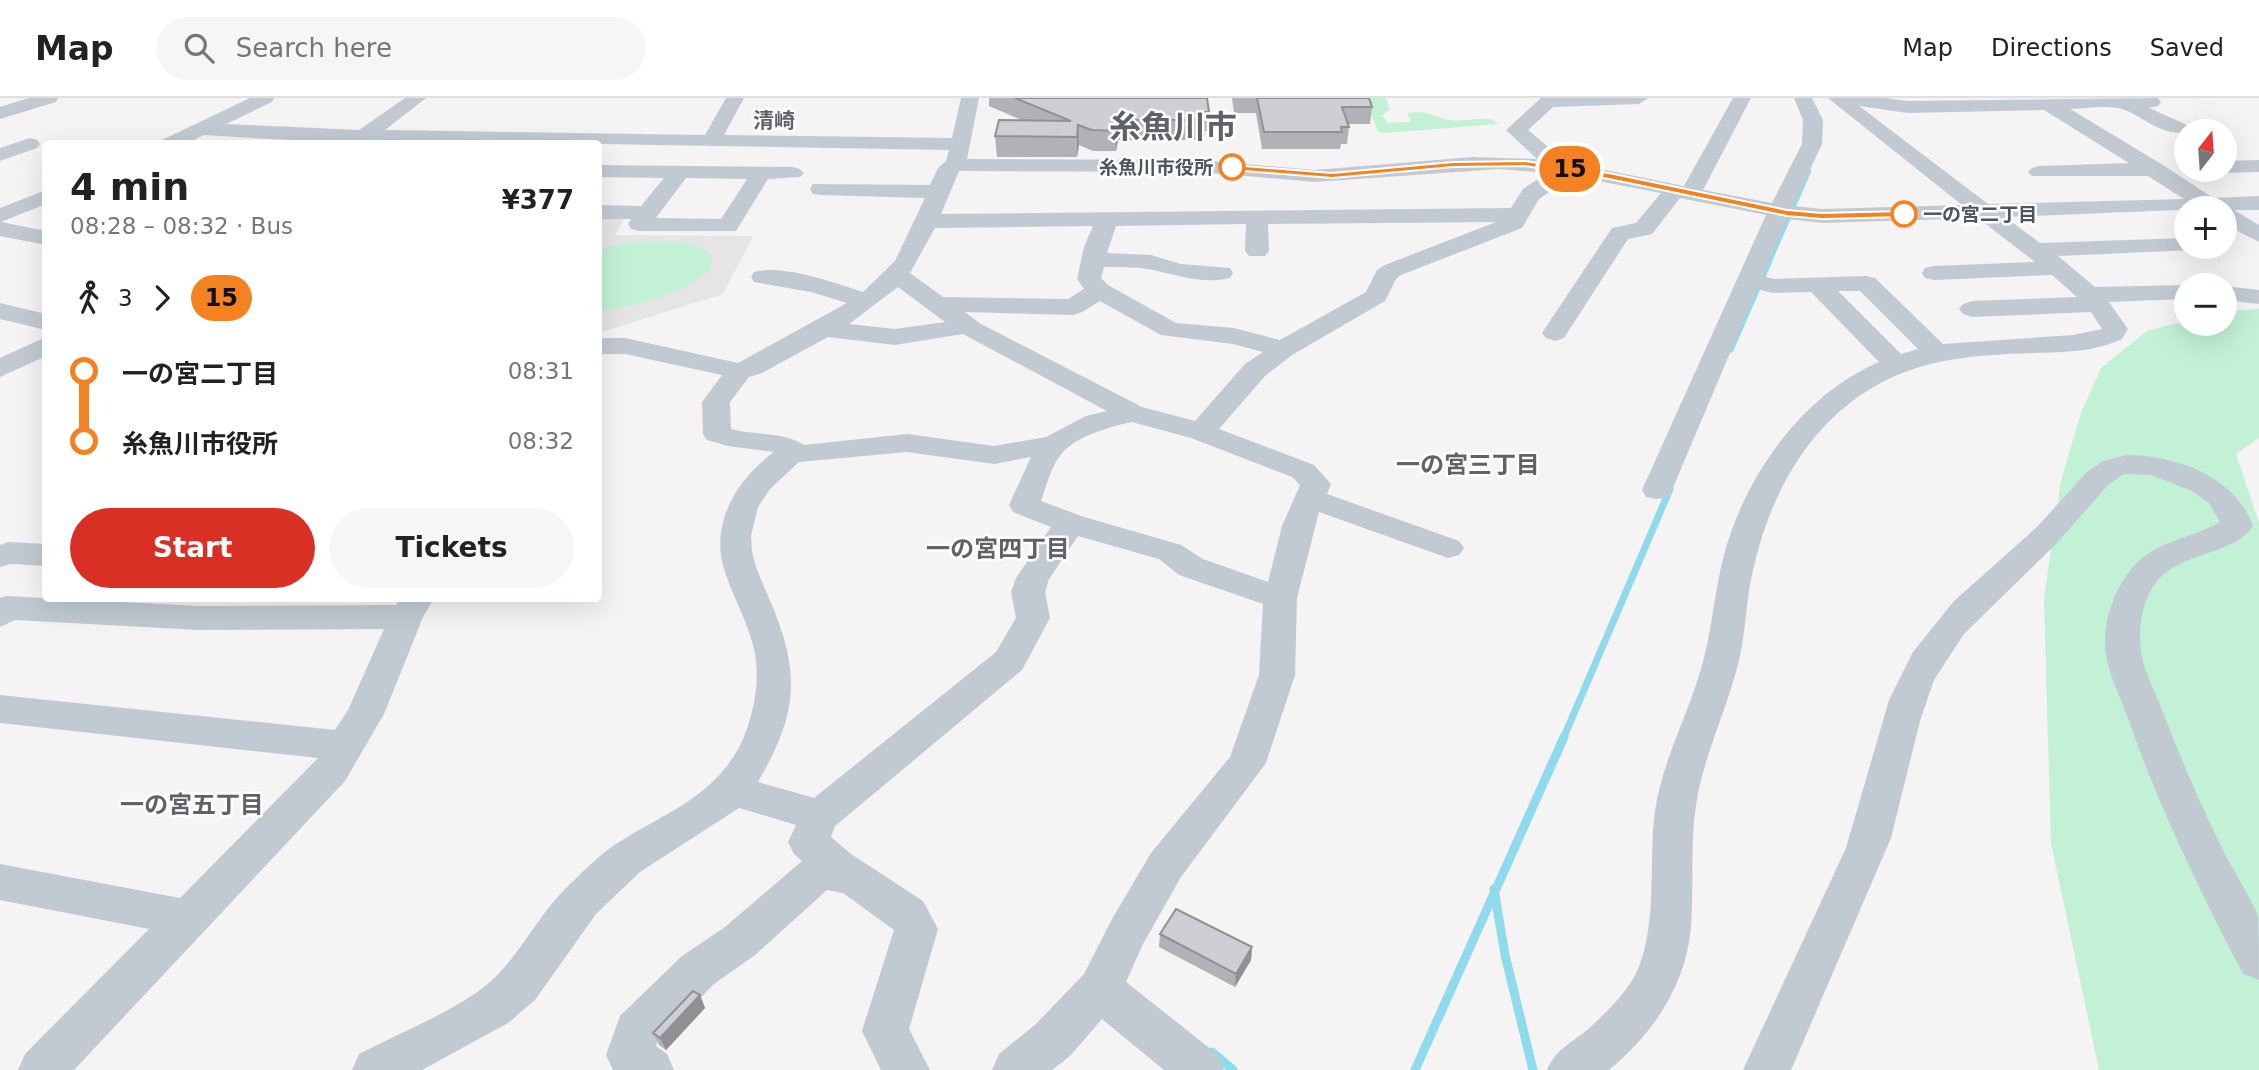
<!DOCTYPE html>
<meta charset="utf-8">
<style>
body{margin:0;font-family:"DejaVu Sans","Noto Sans JP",sans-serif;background:#f6f6f6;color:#222;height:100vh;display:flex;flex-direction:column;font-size:26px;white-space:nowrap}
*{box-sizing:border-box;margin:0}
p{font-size:23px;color:#767676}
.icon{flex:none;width:38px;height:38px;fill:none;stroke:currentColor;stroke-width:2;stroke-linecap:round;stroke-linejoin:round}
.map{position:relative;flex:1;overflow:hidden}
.drawer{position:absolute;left:42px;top:42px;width:560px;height:462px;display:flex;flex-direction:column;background:#fff;border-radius:7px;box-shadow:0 7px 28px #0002}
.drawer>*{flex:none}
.badge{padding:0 14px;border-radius:23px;font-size:24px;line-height:46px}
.needle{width:46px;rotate:17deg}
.buttons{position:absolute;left:2174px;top:21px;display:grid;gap:14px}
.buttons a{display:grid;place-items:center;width:63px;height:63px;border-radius:50%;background:#fff;box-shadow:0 7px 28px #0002;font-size:35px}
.map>.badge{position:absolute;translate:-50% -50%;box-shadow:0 0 0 4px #fff}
.legs{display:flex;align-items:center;gap:10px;height:77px;padding:0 28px;font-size:23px}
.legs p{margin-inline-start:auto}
.headline{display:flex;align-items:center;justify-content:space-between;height:119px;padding:0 28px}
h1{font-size:38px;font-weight:600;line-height:52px}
.button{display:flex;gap:14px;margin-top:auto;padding:14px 28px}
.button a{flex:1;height:80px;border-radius:42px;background:#d93025;color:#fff;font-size:28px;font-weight:600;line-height:80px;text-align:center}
.button a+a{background:#f6f6f6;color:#222}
ul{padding:0 28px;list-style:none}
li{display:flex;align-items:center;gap:24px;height:70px;font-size:26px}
li i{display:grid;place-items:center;width:10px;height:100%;margin:0 9px;background:currentColor}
li i::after{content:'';width:18px;height:18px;margin:-9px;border:5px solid;border-radius:50%;background:#fff}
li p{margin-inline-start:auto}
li:first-child i{background:linear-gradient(#0000 50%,currentColor 0)}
li:last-child i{background:linear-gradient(currentColor 50%,#0000 0)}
header{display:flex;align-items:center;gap:42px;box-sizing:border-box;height:98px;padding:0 35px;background:#fff;border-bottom:2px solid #e0e0e0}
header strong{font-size:33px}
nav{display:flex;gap:38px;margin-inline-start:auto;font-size:24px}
.search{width:490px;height:63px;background:#f6f6f6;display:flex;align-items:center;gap:18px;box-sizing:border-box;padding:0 24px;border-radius:38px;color:#767676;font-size:26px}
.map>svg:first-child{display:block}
.education{fill:#e6e4e5}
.green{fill:#c3f1d5}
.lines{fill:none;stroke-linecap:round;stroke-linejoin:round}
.stream-far3{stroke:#90daee;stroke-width:4.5}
.stream-far2{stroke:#90daee;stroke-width:5}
.stream-far1{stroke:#90daee;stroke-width:7}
.stream{stroke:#90daee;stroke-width:9}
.minor{fill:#c1cad2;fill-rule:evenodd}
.wall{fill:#b0b2b7}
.shaded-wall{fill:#909195}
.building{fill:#cdcfd5;stroke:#909195;stroke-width:2}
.line-1{fill:#f58220;stroke:#fff;stroke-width:2}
.stop-1-dot{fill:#fff;stroke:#f58220;stroke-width:3.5}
.labels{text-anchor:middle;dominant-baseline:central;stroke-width:5;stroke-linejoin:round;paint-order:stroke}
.far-stop-label{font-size:19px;font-weight:bold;fill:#4a5661;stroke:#fff;text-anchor:end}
.far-neighbourhood-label{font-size:21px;font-weight:bold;fill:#5f6368;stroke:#fff}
.neighbourhood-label{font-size:24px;font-weight:bold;fill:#5f6368;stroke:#fff}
.far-town-label{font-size:32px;font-weight:bold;fill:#5f6368;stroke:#fff}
</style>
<header>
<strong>Map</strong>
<div class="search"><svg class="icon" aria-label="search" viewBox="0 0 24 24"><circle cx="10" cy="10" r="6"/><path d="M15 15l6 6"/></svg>Search here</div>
<nav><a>Map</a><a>Directions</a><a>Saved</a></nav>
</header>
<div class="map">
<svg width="2259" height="972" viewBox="0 0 2259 972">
<rect width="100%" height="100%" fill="#f5f3f3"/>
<path class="education" d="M599 120H625L615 137 753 138 723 196 599 235Z"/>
<g class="green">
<path d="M1360 0H1386L1390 12 1382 17 1387 25 1411 24 1407 15C1431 12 1431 19 1450 22 1466 25 1487 15 1499 26L1384 35 1378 34 1366 3Z"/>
<path d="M635 144C660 144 691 140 712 157L711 171C676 201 642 204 599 215V151Z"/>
<path d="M2259 211V340L2236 356 2259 425V972H2099L2051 745 2044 500 2061 383 2081 315 2101 270 2147 233 2186 223V226H2224V213Z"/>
</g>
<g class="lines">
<path class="stream-far3" d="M1768 167 1809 73"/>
<path class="stream-far2" d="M1731 252 1769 165"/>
<path class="stream-far1" d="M1563 641 1670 391"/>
<g class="stream">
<path d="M1494 791 1505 857 1533 972"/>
<path d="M1212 954 1233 972"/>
<path d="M1415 972 1564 639"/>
</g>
<g class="minor">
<path d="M29 0H58L56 4 0 21V9Z"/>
<path d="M250 0H274L272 4 226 26 359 32 405 0H426L385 32 705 37 726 0H744L724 37 952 40 961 0H979L967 61 1199 62 1315 72 1473 59 1537 61 1506 32 1541 0H1648L1639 6 1553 9 1528 32 1566 64 1684 88 1733 0H1751L1703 92 1772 105 1802 46 1803 22 1794 0H1812L1823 22 1822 46 1793 108 1822 111 1962 107 1828 0H1885L1908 3 2158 0 2161 4 2158 8 2149 10 2185 26 2188 30 2185 34C2164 39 2143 19 2125 12 2111 6 2085 11 2070 11L2163 67 2213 100 2259 98V112H2234L2259 127V144L2224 126V110L2005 119 2040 145 2186 140V149H2196L2194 152 2058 158 2095 189 2186 187H2189H2186V201L2109 204 2128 231 2122 241C2095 254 2064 254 2034 255 1974 257 1918 260 1867 293 1800 335 1764 411 1750 487 1745 515 1745 543 1737 570 1725 616 1703 660 1696 707 1690 747 1694 789 1691 829 1686 887 1653 936 1609 972H1547C1556 951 1570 946 1587 932 1606 915 1628 894 1638 871 1658 822 1648 764 1655 713 1662 664 1687 619 1701 571 1712 534 1714 495 1724 457 1745 378 1802 297 1879 264L1811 194 1773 195 1757 191 1672 392 1668 399 1657 401 1646 399 1642 392 1766 117 1680 100 1652 136 1628 141 1564 240 1555 243 1546 240 1542 235 1612 130 1636 125 1661 95 1566 77 1559 87 1539 101 1522 130 1401 177 1396 181 1385 203 1292 257 1265 278 1219 331 1314 367 1331 386 1327 396 1459 443 1464 450 1459 457 1448 460 1319 414 1297 500 1295 577 1266 665 1181 779 1143 846 1126 884 1217 956 1224 972H1164L1102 921 1070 958 1052 972H992L999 956 1036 926 1084 876 1112 821 1151 755 1230 659 1259 577 1263 506 1179 477 1159 461 1078 438 1049 481 1045 494 1050 520 1022 572 835 728 831 739 851 756 923 803 938 831 909 931 930 972H881L862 933 894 832 843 795 827 792 755 857 714 886 657 944 656 948 667 956 674 972H613L606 957 620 918 682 858 725 829 802 763 794 756 788 744 796 727 739 710 640 774 596 816 535 902 508 925 422 972H352L359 956C398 936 440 919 476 895 517 867 534 820 569 787 583 774 597 759 613 748 663 715 718 699 744 639 754 613 760 584 755 556 750 529 735 503 726 477 708 428 735 383 774 354L728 348 707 342 703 336 702 304 722 277 625 256H598V240H625L738 265 847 205 811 194 754 184 751 179 754 174C784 166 834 185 863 194L895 163 925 100 821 97 813 96 810 91 813 86 930 87 938 70 946 63 949 52 598 46H359L204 37 186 46H159L162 42ZM1859 8 1908 15 2044 12 2129 65 2039 68 2032 70 2028 74 2032 78H2148L2184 101 1988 106ZM1499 71 1547 75 1523 91 1511 110 941 116 959 73 1199 74 1315 84ZM1978 120 2035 164 1934 168 1925 170 1922 175 1925 180 1934 182 2052 177 2077 199 1972 203 1963 206 1959 211 1963 216 1972 219 2091 214 2102 231 2073 237 1943 246 1875 180 1866 178 1773 181 1763 178 1787 121 1822 125ZM1496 124 1385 167 1377 172 1366 194 1280 242 1234 230 1176 225 1108 187 1101 180 1104 169C1118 169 1134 169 1148 171 1176 176 1200 187 1230 180L1233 175 1230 170 1181 166 1151 157 1107 155 1116 128 1246 126 1245 153 1249 158H1265L1269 153 1268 126ZM1093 128 1084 149 1077 181 1084 191 1068 201 943 199 910 175 935 130ZM898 189 945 224 895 231 849 226ZM1838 193H1860L1918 251 1901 256ZM1100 203 1161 237 1233 246 1263 254 1245 266 1195 323 1142 309 981 226 965 214 1073 217 1082 214ZM963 236 1107 313 1086 318 1046 339 994 348 907 336 804 347C782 333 757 338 731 331L730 304 749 279 762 275 828 239 895 247ZM1132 324 1191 340 1292 379 1300 387 1282 428 1268 484 1203 461 1181 447 1081 418 1041 403C1047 387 1052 364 1065 352 1079 338 1112 328 1132 324ZM907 354 994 366 1031 359 1009 407 1013 414 1051 429 1016 480 1011 494 1016 520 996 554 814 700 758 684C792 625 802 585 777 520 769 498 757 477 752 454L751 438 758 409 770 391 799 364Z"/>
<path d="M30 40 37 42 40 46 37 50 0 63V50Z"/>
<path d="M2259 62V74L2224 75 2215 72H2224V63Z"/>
<path d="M598 67 793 69 800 71 804 75 800 79 768 81 736 133H639L631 131 628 126 631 121H598V107L641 108 664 80 598 79ZM686 80 747 81 721 121 656 120Z"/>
<path d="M46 92V106L1 124 46 133V147L0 138V110Z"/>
<path d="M2224 188 2259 192V206L2224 202Z"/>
<path d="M0 205 46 216V232L0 221Z"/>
<path d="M46 239V258L0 279V260Z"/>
<path d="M2127 357C2176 357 2236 379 2253 428 2233 459 2178 452 2154 487 2141 506 2138 533 2141 554 2144 574 2154 591 2161 609 2178 654 2197 699 2218 742 2230 768 2247 792 2258 818 2259 832 2259 866 2259 882L2243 876C2199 791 2157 705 2126 615 2117 591 2105 569 2105 544 2105 519 2114 494 2129 474 2151 443 2189 442 2220 424L2210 406 2192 393 2151 377 2124 376 2108 387 2058 444 1964 536 1934 582 1920 623 1891 740 1791 972H1743L1846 750 1889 602 1913 554 1954 503 2036 430 2087 374 2103 363Z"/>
<path d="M8 444 46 446V468L11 466 0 469V447Z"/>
<path d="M6 498 199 508 396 507 400 500H434L423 519 384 616 345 683 74 972H18L25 956 149 831 0 802V766L180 800 318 660 0 625V597L335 632 348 612 384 531 199 532 15 522 0 529V500Z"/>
</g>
</g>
<g class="wall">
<path d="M989 0H1207L1209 14 1208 33H1205L1204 42H1118L1116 53H1093L1079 47 1077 59H997L995 38 1024 23 989 8Z"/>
<path d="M1232 0H1369L1372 9 1370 26H1348L1349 29 1347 46H1341L1340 51H1262L1256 15H1234Z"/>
<path d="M1160 836 1252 849 1251 862 1235 889 1159 849Z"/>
<path d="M700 897 705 910 666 952 659 947 653 935Z"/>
</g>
<g class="shaded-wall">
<path d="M1118 22V42L1116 53V33Z"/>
<path d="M1078 27 1079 47 1077 59V39Z"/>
<path d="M1252 849 1251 862 1235 889 1236 876Z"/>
<path d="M700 897 705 910 666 952 660 940Z"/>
</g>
<g class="building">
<path d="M1015 0H1207L1209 14H1204L1205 22H1118L1116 33 1092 32 1078 27 1077 39 995 38 999 22 1071 23Z"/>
<path d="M1257 0H1369L1372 9H1342L1349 29H1341L1342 34H1264Z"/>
<path d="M1176 811 1252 849 1236 876 1160 836Z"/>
<path d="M693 893 700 897 660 940 653 935Z"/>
</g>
<path class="line-1" d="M1525 63 1609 75 1787 112 1822 115 1904 113 1909 116 1904 119 1822 121 1787 118 1609 81 1525 68 1453 69 1332 80 1232 72 1228 69 1232 67 1332 75 1453 64Z"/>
<g class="stop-1-dot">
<circle cx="1232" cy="69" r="12"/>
<circle cx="1904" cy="116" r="12"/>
</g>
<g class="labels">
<g class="far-stop-label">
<text x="1213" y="69">糸魚川市役所</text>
<text x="1923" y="116" text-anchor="start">一の宮二丁目</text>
</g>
<g class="far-neighbourhood-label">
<text x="774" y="23">清崎</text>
</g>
<g class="neighbourhood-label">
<text x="1468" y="367">一の宮三丁目</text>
<text x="998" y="451">一の宮四丁目</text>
<text x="192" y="707">一の宮五丁目</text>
</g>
<g class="far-town-label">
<text x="1173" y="29">糸魚川市</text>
</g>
</g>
</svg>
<div class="buttons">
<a><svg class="needle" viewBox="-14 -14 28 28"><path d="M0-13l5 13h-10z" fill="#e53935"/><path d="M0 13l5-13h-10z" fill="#767676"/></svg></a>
<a>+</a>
<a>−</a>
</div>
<b class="badge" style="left:1570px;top:71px;background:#f58220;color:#111">15</b>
<section class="drawer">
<div class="headline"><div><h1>4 min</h1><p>08:28 – 08:32 · Bus</p></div><b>¥377</b></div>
<div class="legs"><svg class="icon" aria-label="walk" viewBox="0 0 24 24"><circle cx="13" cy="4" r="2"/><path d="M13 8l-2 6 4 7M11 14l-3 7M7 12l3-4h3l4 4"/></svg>3<svg class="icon" aria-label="forward" viewBox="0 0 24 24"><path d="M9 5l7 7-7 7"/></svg><b class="badge" style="background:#f58220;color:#111">15</b></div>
<ul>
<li><i style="color:#f58220"></i><b>一の宮二丁目</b><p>08:31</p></li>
<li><i style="color:#f58220"></i><b>糸魚川市役所</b><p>08:32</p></li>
</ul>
<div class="button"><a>Start</a><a>Tickets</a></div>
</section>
</div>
